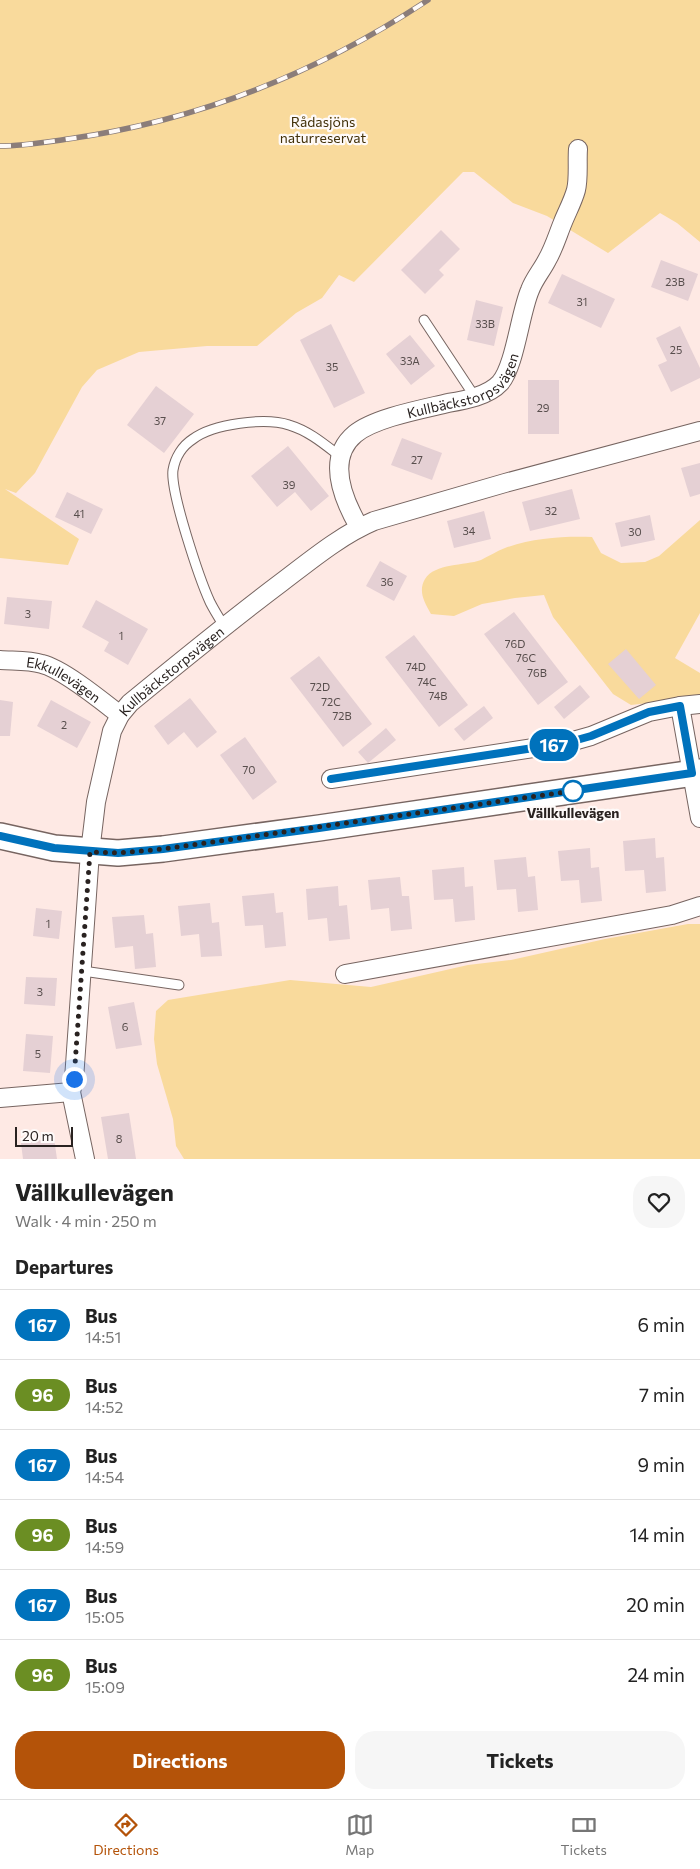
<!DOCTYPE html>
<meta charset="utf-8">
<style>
body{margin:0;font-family:Commissioner,sans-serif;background:#f6f6f6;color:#222;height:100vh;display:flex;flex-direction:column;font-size:19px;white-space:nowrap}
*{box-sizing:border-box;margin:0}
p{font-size:16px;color:#767676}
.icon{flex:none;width:28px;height:28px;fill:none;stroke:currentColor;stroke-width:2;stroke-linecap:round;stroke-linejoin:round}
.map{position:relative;height:1159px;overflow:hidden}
.details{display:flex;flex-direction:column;background:#fff;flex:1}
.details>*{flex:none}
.badge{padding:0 10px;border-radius:16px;font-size:18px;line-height:32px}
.scale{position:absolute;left:15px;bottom:12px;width:58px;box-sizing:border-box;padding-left:5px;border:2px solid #292220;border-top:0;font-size:14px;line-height:18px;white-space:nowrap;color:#292220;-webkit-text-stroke:4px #fefaf9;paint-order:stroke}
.you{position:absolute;width:25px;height:25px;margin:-12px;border:4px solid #fff;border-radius:50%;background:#1a73e8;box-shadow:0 0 0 8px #1a73e833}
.map>.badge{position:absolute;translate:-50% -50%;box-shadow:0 0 0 2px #fff}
h2{padding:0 15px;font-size:19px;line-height:45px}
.round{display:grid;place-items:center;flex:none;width:52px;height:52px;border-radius:20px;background:#f6f6f6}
.head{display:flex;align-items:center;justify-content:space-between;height:85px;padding:0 15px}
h1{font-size:24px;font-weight:700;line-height:38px}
.action{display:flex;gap:10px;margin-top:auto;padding:10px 15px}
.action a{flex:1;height:58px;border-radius:20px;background:#b45309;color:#fff;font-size:20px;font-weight:700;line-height:58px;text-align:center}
.action a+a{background:#f6f6f6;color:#222}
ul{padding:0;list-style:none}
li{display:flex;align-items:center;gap:15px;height:70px;padding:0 15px;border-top:1px solid #e0e0e0}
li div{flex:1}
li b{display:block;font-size:19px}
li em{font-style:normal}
li .badge{min-width:55px;font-weight:700;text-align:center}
.dock{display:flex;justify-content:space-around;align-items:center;height:70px;border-top:1px solid #e0e0e0;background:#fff;font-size:14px;color:#767676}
.dock a{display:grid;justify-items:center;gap:2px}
.dock .on{color:#b45309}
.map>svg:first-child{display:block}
.green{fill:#f9da9c}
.building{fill:#e5d0d4}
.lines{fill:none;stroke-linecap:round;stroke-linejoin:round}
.lane-casing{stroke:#776561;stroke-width:11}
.street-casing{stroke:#776561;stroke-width:20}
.secondary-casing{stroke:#776561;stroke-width:28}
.lane{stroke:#fff;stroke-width:9}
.street{stroke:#fff;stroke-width:18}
.secondary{stroke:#fff;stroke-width:25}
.rail-casing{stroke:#8b7d7a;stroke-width:5.5}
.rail{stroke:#fefaf9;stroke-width:4;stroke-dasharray:11;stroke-linecap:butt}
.line-casing{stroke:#fff;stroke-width:11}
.line{stroke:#0072bc;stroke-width:8}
.walk{stroke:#292220;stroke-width:5;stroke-dasharray:0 9}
.stop-dot{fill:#fff;stroke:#0072bc;stroke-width:2.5}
.labels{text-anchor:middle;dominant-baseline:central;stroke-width:4.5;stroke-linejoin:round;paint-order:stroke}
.number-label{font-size:11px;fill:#584e4d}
.park-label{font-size:14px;fill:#423109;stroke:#fefaf9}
.street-label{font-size:14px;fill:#292220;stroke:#fefaf9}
.stop-label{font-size:14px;font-weight:bold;fill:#292220;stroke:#fefaf9}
</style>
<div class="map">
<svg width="700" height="1159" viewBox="0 0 700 1159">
<rect width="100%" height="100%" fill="#fee9e4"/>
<g class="green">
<path d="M0 0H700V242L677 223 660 213 608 253 547 216 513 203 474 172H463L354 282 339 275 322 298 296 313 257 346H207L139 352 97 370 82 387 35 473 16 493 5 489 79 539 68 565 0 558Z"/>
<path d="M700 520V613L675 658 700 673V697L631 705 613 694 553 617 544 595 515 598 482 604 454 616 431 614C424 602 418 591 425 579 435 563 464 566 481 560 489 556 497 551 505 548 533 538 563 536 592 537L601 553 621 563 645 562 659 556Z"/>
<path d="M688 924H700V1159H184L176 1146 173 1119 157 1064 154 1039 156 1011 168 1000 290 980 371 987 468 965 511 960 605 939Z"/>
</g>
<g class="building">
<path d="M441 230 460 249 439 270 444 275 425 294 401 270Z"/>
<path d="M661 260 698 274 688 301 651 287Z"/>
<path d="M562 274 615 299 601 328 548 303Z"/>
<path d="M476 300 503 307 494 346 467 340Z"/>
<path d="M331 324 365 393 334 408 300 340Z"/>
<path d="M680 326 700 368V378L671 392 658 365 667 361 656 338Z"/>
<path d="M410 335 435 366 411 385 386 354Z"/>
<rect x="528" y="380" width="31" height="54"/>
<path d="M156 386 194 414 164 453 127 425Z"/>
<path d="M402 438 442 453 432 480 391 465Z"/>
<path d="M288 446 329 496 311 511 295 492 277 507 251 476Z"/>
<path d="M700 463V494L690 497 681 468Z"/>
<path d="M572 489 580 519 530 531 522 502Z"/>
<path d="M67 492 103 509 91 534 55 517Z"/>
<path d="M484 511 491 539 454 548 447 521Z"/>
<path d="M650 515 655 540 621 547 615 523Z"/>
<path d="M380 561 407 576 394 601 366 586Z"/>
<path d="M7 597 52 601 49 629 4 624Z"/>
<path d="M96 600 148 629 128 665 104 651 109 642 82 627Z"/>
<path d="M514 612 568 682 538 705 484 634Z"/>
<path d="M414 635 468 705 439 727 385 657Z"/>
<path d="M626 649 656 685 639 699 608 664Z"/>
<path d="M319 656 372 724 343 747 290 678Z"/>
<path d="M580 685 590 697 564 719 554 707Z"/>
<path d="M190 698 217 732 197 748 184 732 168 745 154 726Z"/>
<path d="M0 700 13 702 10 736H0Z"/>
<path d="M51 700 91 722 77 748 37 726Z"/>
<path d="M484 706 493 718 464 741 454 729Z"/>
<path d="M386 728 396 740 368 763 358 752Z"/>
<path d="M245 737 277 782 253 800 220 755Z"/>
<path d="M655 838 656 858 664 857 666 891 646 893 644 870 625 871 623 841Z"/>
<path d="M590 848 591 868 599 867 602 901 581 903 579 880 561 881 558 851Z"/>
<path d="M526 857 528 877 535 876 538 910 518 912 516 889 497 890 494 860Z"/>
<path d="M464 867 465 887 473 886 475 920 455 922 453 899 434 900 432 870Z"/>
<path d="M400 877 402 896H409L412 929 391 931 389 908 371 910 368 880Z"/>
<path d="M338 886 339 906 347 905 350 939 329 941 327 918 308 920 306 889Z"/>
<path d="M274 893 276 913 283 912 286 946 265 948 263 925 245 926 242 896Z"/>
<path d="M210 903 212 923 219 922 222 956 201 957 199 934 181 936 178 906Z"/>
<path d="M36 908 62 911 59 939 33 936Z"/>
<path d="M144 915 146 934 153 933 156 967 135 969 133 946 115 948 112 917Z"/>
<path d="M26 977 57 978 55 1006 24 1004Z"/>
<path d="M134 1002 142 1045 116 1049 108 1007Z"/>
<path d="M26 1034 53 1036 50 1073 23 1071Z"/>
<path d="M129 1113 136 1159H108L101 1117Z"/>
<path d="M54 1138 57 1159H23L21 1143Z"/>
</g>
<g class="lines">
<defs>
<g id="lane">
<path d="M424 320 475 397"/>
<path d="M224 626C219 618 214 610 210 602 200 580 170 492 173 470 175 458 182 446 193 439 213 424 265 417 289 425 309 431 324 444 341 457"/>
<path d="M83 971 179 985"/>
</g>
<g id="street">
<path id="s1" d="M359 527C344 501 325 459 355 434 374 418 423 409 448 403 465 400 488 396 500 383 515 366 520 313 530 290 534 279 542 270 547 260 554 248 558 234 563 222 567 212 573 201 576 190 579 178 577 162 578 149"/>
<path id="s2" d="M0 660C14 661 29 660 42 664 63 669 102 701 120 715"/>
<path d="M680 706 700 818"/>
<path d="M331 779 566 743 591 736 649 712 680 706 700 704"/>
<path d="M345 974 672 915 700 906"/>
<path d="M0 1098 71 1092"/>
<path id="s3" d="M85 1159 71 1092 74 1079 90 852 96 802 112 731 120 715 130 703C180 662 230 621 282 582 311 560 341 535 374 521L505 483 700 431"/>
</g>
<path id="secondary" d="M0 836 54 848 118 853 163 849 319 828 700 772"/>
</defs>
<use href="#lane" class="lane-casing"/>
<use href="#street" class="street-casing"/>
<use href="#secondary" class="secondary-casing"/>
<use href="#lane" class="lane"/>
<use href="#street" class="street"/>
<use href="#secondary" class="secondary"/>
<defs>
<path id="rail" d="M0 146C23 146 46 142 68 139 197 121 319 72 428 0"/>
</defs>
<use href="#rail" class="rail-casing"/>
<use href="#rail" class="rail"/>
</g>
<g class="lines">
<defs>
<path id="line" d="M0 836 54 848 118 853 163 849 319 828 692 773 680 706 649 712 591 736 566 743 331 779"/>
</defs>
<use href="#line" class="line-casing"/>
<use href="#line" class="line"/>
<path class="walk" d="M74 1079 90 852 118 853 163 849 573 791"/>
</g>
<circle class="stop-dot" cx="573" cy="791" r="10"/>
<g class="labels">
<g class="number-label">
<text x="675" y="281">23B</text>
<text x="582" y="301">31</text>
<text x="485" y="323">33B</text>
<text x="676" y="349">25</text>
<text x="410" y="360">33A</text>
<text x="332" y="366">35</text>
<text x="543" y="407">29</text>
<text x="160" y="420">37</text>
<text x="417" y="459">27</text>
<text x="289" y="484">39</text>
<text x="551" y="510">32</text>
<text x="79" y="513">41</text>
<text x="469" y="530">34</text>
<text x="635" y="531">30</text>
<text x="387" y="581">36</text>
<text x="28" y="613">3</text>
<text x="121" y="635">1</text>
<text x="515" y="643">76D</text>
<text x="526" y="657">76C</text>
<text x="416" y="666">74D</text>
<text x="537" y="672">76B</text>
<text x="427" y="681">74C</text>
<text x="320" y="686">72D</text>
<text x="438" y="695">74B</text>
<text x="331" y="701">72C</text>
<text x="342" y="715">72B</text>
<text x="64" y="724">2</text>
<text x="249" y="769">70</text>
<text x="48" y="923">1</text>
<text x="40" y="991">3</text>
<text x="125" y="1026">6</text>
<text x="38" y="1053">5</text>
<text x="119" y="1138">8</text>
</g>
<g class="park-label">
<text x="323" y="121">Rådasjöns<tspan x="323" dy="16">naturreservat</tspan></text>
</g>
<g class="street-label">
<text stroke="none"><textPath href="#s1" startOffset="224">Kullbäckstorpsvägen</textPath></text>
<text stroke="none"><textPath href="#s3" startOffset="518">Kullbäckstorpsvägen</textPath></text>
<text stroke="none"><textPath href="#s2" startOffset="68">Ekkullevägen</textPath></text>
</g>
<g class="stop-label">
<text x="573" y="812">Vällkullevägen</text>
</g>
</g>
</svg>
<div class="scale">20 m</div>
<div class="you" style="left:74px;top:1079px"></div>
<b class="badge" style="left:554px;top:745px;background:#0072bc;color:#fff">167</b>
</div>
<section class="details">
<div class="head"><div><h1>Vällkullevägen</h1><p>Walk · 4 min · 250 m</p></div><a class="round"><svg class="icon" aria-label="heart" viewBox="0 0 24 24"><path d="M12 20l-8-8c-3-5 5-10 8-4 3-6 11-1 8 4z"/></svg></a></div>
<h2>Departures</h2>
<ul>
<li><span class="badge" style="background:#0072bc;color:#fff">167</span><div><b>Bus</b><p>14:51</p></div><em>6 min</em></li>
<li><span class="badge" style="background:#6b8e23;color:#fff">96</span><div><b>Bus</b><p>14:52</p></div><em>7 min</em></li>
<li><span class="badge" style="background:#0072bc;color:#fff">167</span><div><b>Bus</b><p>14:54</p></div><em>9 min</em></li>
<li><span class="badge" style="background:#6b8e23;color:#fff">96</span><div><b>Bus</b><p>14:59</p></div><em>14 min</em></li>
<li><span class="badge" style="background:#0072bc;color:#fff">167</span><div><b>Bus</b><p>15:05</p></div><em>20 min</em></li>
<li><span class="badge" style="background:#6b8e23;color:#fff">96</span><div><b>Bus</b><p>15:09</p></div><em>24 min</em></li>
</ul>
<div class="action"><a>Directions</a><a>Tickets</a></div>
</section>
<nav class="dock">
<a class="on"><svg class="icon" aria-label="directions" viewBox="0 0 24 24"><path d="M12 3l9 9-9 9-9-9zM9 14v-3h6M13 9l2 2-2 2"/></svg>Directions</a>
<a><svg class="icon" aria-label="map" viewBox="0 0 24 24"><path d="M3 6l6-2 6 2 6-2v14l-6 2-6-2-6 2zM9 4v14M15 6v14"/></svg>Map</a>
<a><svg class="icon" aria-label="tickets" viewBox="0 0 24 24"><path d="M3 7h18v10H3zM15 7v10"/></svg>Tickets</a>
</nav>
